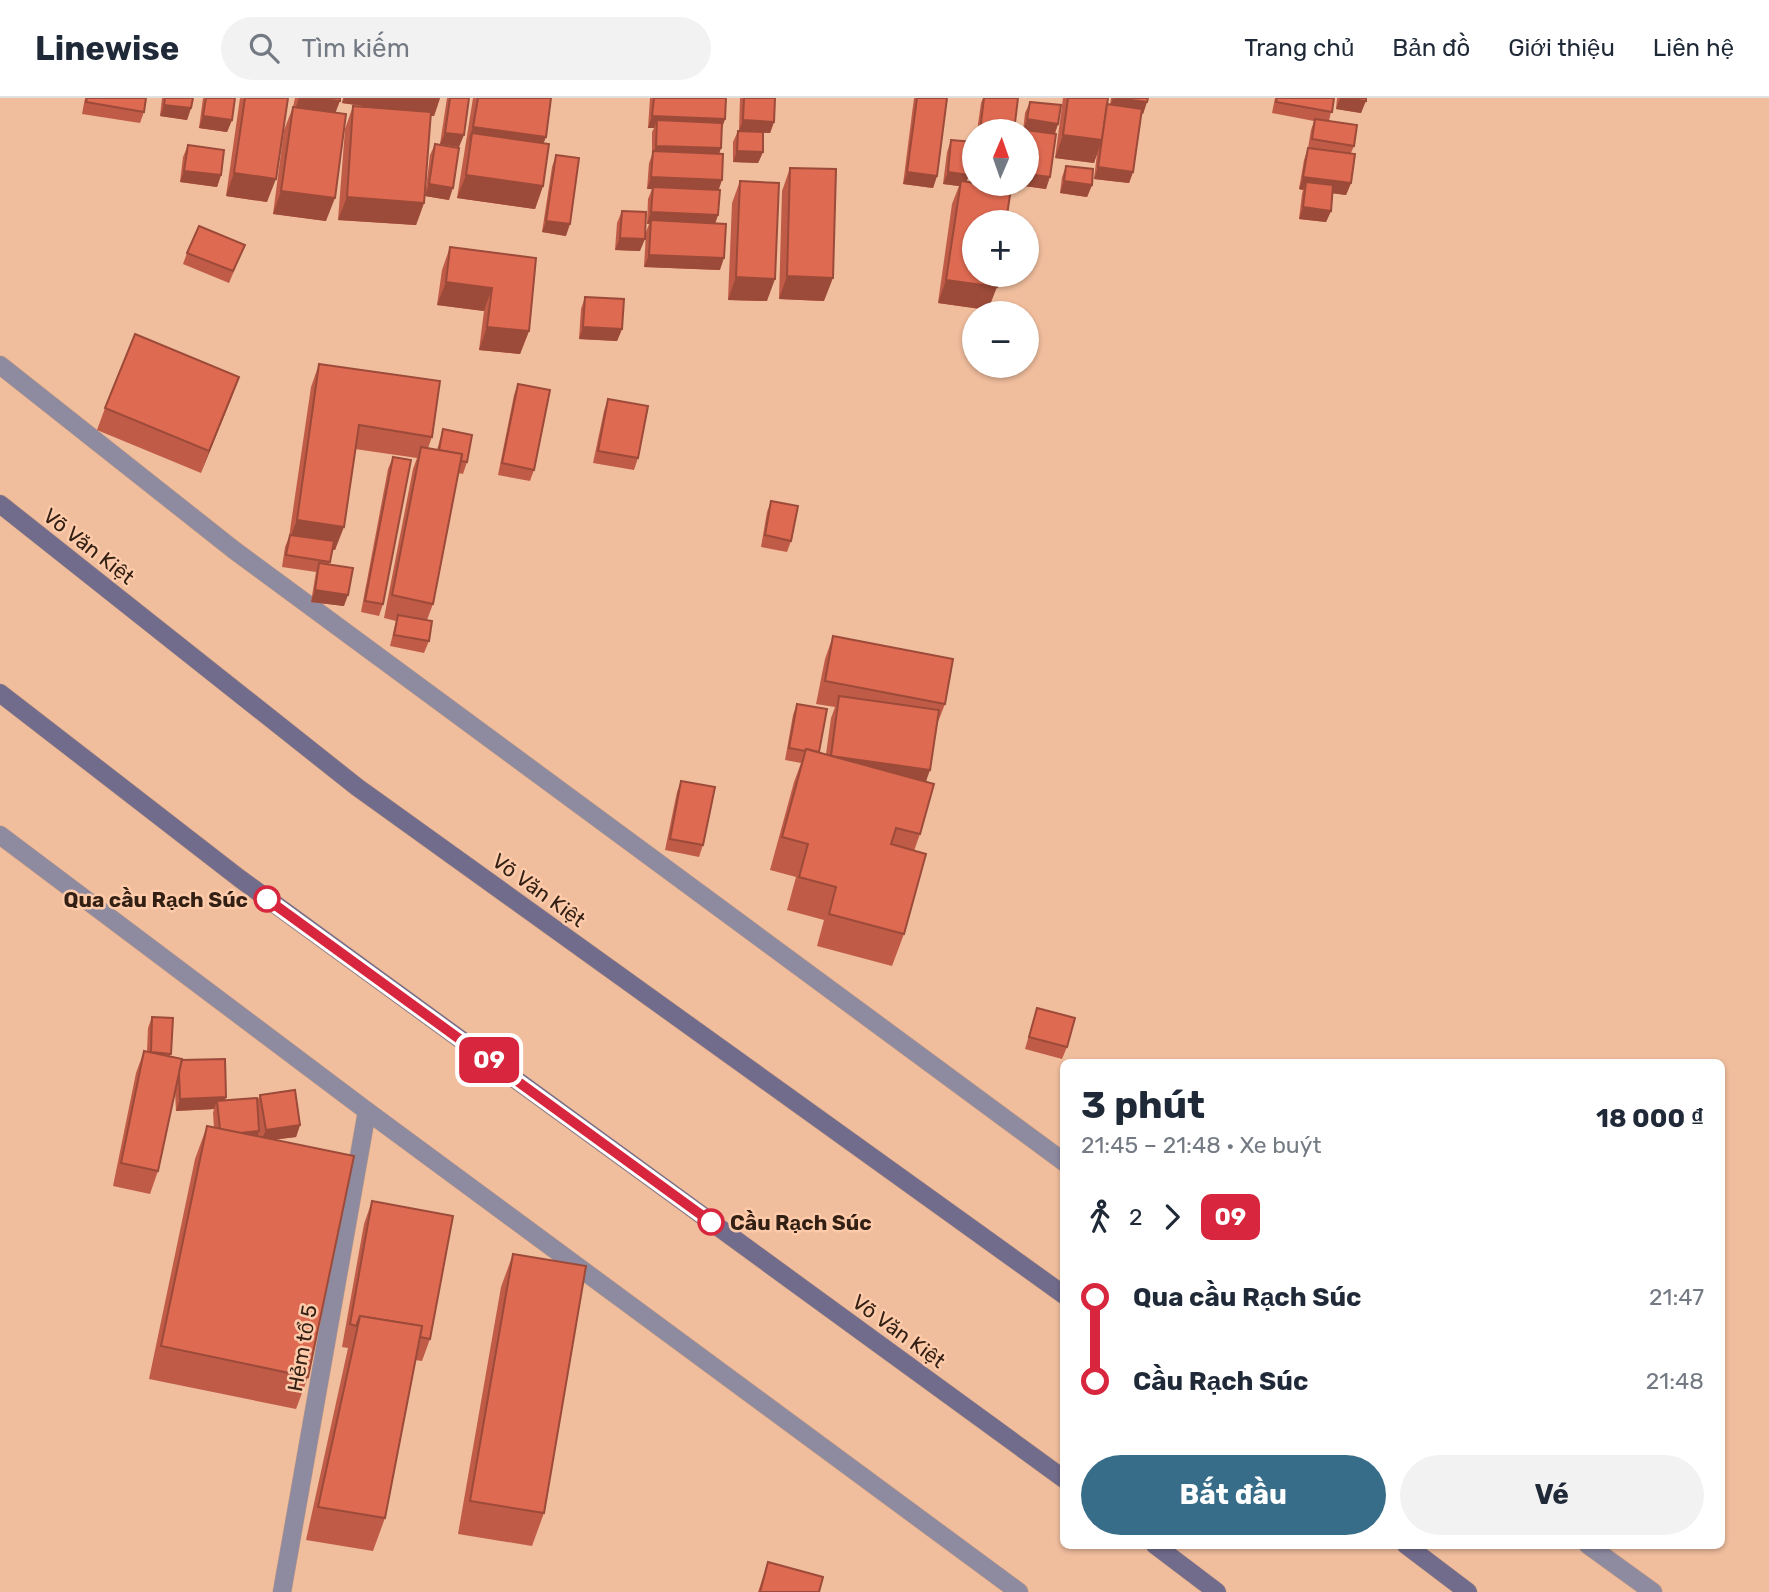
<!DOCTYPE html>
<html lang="vi">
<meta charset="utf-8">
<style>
body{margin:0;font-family:Rubik,sans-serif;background:#f2f2f3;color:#1f2937;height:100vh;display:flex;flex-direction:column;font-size:26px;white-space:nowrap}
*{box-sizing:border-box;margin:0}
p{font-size:23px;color:#747a83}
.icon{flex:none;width:38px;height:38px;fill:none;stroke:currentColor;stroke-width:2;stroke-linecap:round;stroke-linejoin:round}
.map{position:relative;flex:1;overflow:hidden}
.details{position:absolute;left:1060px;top:961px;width:665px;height:490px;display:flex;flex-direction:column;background:#fff;border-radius:10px;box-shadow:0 2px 5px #0004}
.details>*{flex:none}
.badge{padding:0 14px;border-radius:10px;font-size:24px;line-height:46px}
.needle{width:46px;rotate:2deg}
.fabs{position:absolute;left:962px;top:21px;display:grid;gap:14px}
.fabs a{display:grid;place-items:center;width:77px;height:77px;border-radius:50%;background:#fff;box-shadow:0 2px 5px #0004;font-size:35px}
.map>.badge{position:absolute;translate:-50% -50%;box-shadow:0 0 0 4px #fff}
.legs{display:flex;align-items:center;gap:10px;height:77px;padding:0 21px;font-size:23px}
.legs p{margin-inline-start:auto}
.head{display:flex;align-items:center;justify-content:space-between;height:119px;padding:0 21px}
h1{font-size:38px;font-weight:700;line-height:52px}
.action{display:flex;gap:14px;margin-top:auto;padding:14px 21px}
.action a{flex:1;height:80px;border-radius:42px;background:#386d89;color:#fff;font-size:28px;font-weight:700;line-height:80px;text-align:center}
.action a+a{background:#f2f2f3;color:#1f2937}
ul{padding:0 21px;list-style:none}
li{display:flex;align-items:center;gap:24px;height:84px;font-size:26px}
li i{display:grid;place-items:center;width:10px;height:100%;margin:0 9px;background:currentColor}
li i::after{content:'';width:18px;height:18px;margin:-9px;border:5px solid;border-radius:50%;background:#fff}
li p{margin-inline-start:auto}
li:first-child i{background:linear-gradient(#0000 50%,currentColor 0)}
li:last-child i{background:linear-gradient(currentColor 50%,#0000 0)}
header{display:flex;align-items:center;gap:42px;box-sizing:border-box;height:98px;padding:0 35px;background:#fff;border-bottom:2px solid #e0e1e3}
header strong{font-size:33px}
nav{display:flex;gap:38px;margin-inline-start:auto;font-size:24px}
.search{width:490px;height:63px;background:#f2f2f3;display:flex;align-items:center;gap:18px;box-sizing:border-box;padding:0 24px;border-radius:38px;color:#747a83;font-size:26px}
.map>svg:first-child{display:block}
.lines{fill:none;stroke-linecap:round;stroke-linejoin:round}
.minor-casing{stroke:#ca9e82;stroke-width:19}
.secondary-casing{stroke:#ca9e82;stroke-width:19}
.minor{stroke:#8e8ba1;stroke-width:18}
.secondary{stroke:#726c8c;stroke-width:18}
.wall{fill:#c05b47}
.shaded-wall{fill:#9c4a39}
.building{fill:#df6a52;stroke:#9c4a39;stroke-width:2}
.line-1-casing{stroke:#fff;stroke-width:16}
.line-1{stroke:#d7263d;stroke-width:10}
.stop-1-dot{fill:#fff;stroke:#d7263d;stroke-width:3.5}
.labels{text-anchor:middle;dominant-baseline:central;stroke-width:5;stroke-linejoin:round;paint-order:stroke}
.street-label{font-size:21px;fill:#332014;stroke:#fdcaaa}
.stop-label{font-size:21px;font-weight:bold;fill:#332014;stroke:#fdcaaa;text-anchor:end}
</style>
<header>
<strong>Linewise</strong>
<div class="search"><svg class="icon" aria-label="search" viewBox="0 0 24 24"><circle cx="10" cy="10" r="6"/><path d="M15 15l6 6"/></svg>Tìm kiếm</div>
<nav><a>Trang chủ</a><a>Bản đồ</a><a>Giới thiệu</a><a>Liên hệ</a></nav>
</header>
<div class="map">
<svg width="1769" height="1494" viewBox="0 0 1769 1494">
<rect width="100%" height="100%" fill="#f0bd9d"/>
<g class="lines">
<defs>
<g id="minor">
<path d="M0 267 234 452 1064 1064"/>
<path d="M0 737 367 1013 1019 1494"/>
<path d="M1588 1447 1653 1494"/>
<path d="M282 1494 367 1013"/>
</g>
<g id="secondary">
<path d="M0 406 357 689 1064 1197"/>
<path d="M0 595 239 780 1064 1381"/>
<path d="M1155 1447 1217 1494"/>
<path d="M1406 1447 1468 1494"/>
</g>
</defs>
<use href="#minor" class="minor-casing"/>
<use href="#secondary" class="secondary-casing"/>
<use href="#minor" class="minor"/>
<use href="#secondary" class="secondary"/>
</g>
<g class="wall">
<path d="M85 0H146L144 14 140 25 82 16Z"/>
<path d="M162 0H193L191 10 187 22 160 18Z"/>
<path d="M203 0H235L232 22 227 34 199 30Z"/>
<path d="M240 0H288L267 104 226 98Z"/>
<path d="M295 0H340L335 15 326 123 273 116 284 32 293 9Z"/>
<path d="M343 0H440L434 18H431L424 105 416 127 338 122 345 31 353 8 370 9 342 5Z"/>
<path d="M447 0H469L459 49 440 46Z"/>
<path d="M473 0H551L546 39 543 45V88L535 111 457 100Z"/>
<path d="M650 0H726L725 21 722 29 721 50 719 56 718 117 715 125 720 172 644 169 646 134 649 126H647L648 101 652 91H647L649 65 652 57V34L654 30H648Z"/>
<path d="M740 0H775L774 24 770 35H763V54L758 65 733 64V44L738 33H739Z"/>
<path d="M914 0H947L937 78 933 90 903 86Z"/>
<path d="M983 0H1018L1014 33H977L981 5Z"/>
<path d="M1063 0H1108L1107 6 1110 7 1111 0H1148L1143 16H1141L1133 74 1129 85 1094 81 1097 55 1094 65 1055 60Z"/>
<path d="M1275 0H1334L1329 23 1354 48 1351 55V85L1346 97 1333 95 1331 113 1326 124 1299 121 1302 96 1303 92 1299 91 1304 62 1308 50 1311 32 1314 23 1272 15Z"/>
<path d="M1337 0H1366L1361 15 1336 11Z"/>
<path d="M1030 4 1058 26 1055 36 1046 91 1017 87V86H1027V33H1023L1025 15Z"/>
<path d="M951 42 969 77 966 84 971 85 975 55V86L1004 89 988 212 938 205 952 106 959 88 943 86 947 54Z"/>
<path d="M435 46 449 102 425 98 430 57Z"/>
<path d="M188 47 221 77 217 89 180 84 183 59Z"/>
<path d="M556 57 566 138 542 134 552 69Z"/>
<path d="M1066 68 1092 87 1087 99 1060 95 1062 79Z"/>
<path d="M790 70 824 203 779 201 782 93Z"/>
<path d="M740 83 767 203 728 202 732 105Z"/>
<path d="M622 113 640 153 615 152 617 125Z"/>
<path d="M450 149 536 160 529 233 520 256 479 252 484 213 437 207 442 172Z"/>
<path d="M187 155 240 159 229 185 183 166Z"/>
<path d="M585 199 622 231 617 243 579 241 581 211Z"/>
<path d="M319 266 432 339 428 350 437 352 443 331 467 364 463 376 458 375 433 506 427 522 429 543 424 555 390 548 396 523 384 520 413 371 417 360 355 351 335 452 332 451 329 467 344 508 311 504 316 474 282 469 285 449 289 439 311 289Z"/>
<path d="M239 279 201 375 97 332 105 310Z"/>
<path d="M518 286 534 372 530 383 498 377 514 297Z"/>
<path d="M608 301 638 360 634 372 593 365 604 313Z"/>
<path d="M393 359 383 506 379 518 361 514 388 371Z"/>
<path d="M771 403 791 443 787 454 761 449 767 414Z"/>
<path d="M833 538 945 606 936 629 926 684 920 736 914 753 904 836 892 868 817 848 824 822 787 812 796 779 770 772 794 684 801 665 785 662 793 617 797 606 819 654 826 656 831 620 835 609 816 606 825 561Z"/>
<path d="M681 683 703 747 699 759 665 752 677 694Z"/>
<path d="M1037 910 1067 949 1062 961 1025 951Z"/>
<path d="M152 919 171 956 170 958 181 962 226 999 225 1002 257 1003 260 997 300 1027 296 1039 273 1042 308 1279 296 1311 149 1281 195 1061 207 1028 214 1030 213 1015 214 1011 176 1013 175 993 158 1073 150 1096 113 1088 136 975 144 953H147L148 930Z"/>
<path d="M372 1103 430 1241 422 1263 415 1262 385 1420 373 1453 306 1442 348 1250 342 1249 364 1126Z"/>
<path d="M513 1156 544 1415 532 1448 458 1436 501 1189Z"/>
<path d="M768 1464 819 1494H758Z"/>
</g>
<g class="shaded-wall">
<path d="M299 0H314L340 3 331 26 292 21Z"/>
<path d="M344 0H440L434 18 342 5Z"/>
<path d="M1113 0 1147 4 1143 16 1109 11Z"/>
<path d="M1340 0 1366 3 1361 15 1336 11Z"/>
<path d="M164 7 191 10 187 22 160 18Z"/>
<path d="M203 18 232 22 227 34 199 30Z"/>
<path d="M652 18 725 21 721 33 657 22 654 30H648Z"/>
<path d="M1027 21 1058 26 1054 37 1023 33Z"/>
<path d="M743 22 774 24 770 35 739 33Z"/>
<path d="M473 29 546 39 537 62 472 35 465 52Z"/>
<path d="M445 35 464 37 459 49 440 46Z"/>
<path d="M1063 37 1102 42 1094 65 1055 60Z"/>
<path d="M656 48 721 50 717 62 653 56Z"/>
<path d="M737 53 763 54 758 65 733 64Z"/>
<path d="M1098 69 1133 74 1129 85 1094 81Z"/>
<path d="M184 73 221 77 217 89 180 84Z"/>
<path d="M907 74 937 78 933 90 903 86Z"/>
<path d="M948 74 969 77 965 88 961 83 959 88 943 86Z"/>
<path d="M234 75 276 81 267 104 226 98Z"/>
<path d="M975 76V86H1005L1004 90 971 86Z"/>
<path d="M1027 76 1050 79 1046 91 1017 87V86H1027Z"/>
<path d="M466 77 543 88 535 111 457 100Z"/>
<path d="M651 79 722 82 718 94 647 91Z"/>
<path d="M1303 79 1351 85 1346 97 1305 92 1306 84 1303 92 1299 91Z"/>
<path d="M1064 83 1092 87 1087 99 1060 95Z"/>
<path d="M429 86 453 90 449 102 425 98Z"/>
<path d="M281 93 335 100 326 123 273 116Z"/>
<path d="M347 99 424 105 416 127 338 122Z"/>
<path d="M1303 109 1331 113 1326 124 1299 121Z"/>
<path d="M651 114 718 117 714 129 651 122 649 126H647Z"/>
<path d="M546 123 570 126 566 138 542 134Z"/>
<path d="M620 140 645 141 640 153 615 152Z"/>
<path d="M649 157 724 160 720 172 644 169Z"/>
<path d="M787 178 833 180 824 203 779 201Z"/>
<path d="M736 179 775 181 767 203 728 202Z"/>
<path d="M946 182 997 189 988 212 938 205Z"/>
<path d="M446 184 492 190 484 213 437 207Z"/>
<path d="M487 229 529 233 520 256 479 252Z"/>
<path d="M583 229 622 231 617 243 579 241Z"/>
<path d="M239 279 231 301 201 375 209 353Z"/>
<path d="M297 422 344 429 335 452 288 445Z"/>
<path d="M315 492 348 497 344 508 311 504Z"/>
<path d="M831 658 930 672 922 695Z"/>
<path d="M226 999 222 1011 217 1003 214 1011 176 1013 180 1001Z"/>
<path d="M300 1027 296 1039 261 1043 266 1032Z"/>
<path d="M259 1033 255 1045 220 1037Z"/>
</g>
<g class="building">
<path d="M87 0H146L144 14 86 4Z"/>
<path d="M165 0H193L191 10 164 7Z"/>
<path d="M206 0H235L232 22 203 18Z"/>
<path d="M245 0H288L276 81 234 75Z"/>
<path d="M314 0H340V3Z"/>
<path d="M450 0H469L464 37 445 35Z"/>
<path d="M478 0H551L546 39 473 29Z"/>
<path d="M654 0H726L725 21 652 18Z"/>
<path d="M744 0H775L774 24 743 22Z"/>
<path d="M917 0H947L937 78 907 74Z"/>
<path d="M984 0H1018L1014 33H980Z"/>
<path d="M1068 0H1108L1102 42 1063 37Z"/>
<path d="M1116 0H1148L1147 4Z"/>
<path d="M1277 0H1334L1332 14 1276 4Z"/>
<path d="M1342 0H1366V3Z"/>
<path d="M1030 4 1061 7 1058 26 1027 21Z"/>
<path d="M1107 6 1142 11 1133 74 1098 69Z"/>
<path d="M353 8 431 14 424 105 347 99Z"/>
<path d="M293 9 346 16 335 100 281 93Z"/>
<path d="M1315 21 1357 27 1354 48 1312 41Z"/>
<path d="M657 22 722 25 721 50 656 48Z"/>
<path d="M1026 32 1056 36 1050 79 1027 76V33Z"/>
<path d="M738 33 763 34V54L737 53Z"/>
<path d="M472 35 549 46 543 88 466 77Z"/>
<path d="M951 42 973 44 969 77 948 74Z"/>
<path d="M435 46 459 50 453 90 429 86Z"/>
<path d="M188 47 224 52 221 77 184 73Z"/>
<path d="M1308 50 1355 56 1351 85 1303 79Z"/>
<path d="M653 53 723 56 722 82 651 79Z"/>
<path d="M556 57 579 60 570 126 546 123Z"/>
<path d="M1066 68 1093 71 1092 87 1064 83Z"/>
<path d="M790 70 836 71 833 180 787 178Z"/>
<path d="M740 83 779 85 775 181 736 179Z"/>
<path d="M961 83 1011 90 1006 124H975V177H998L997 189 946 182Z"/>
<path d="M1306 84 1333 87 1331 113 1303 109Z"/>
<path d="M653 89 720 92 718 117 651 114Z"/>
<path d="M622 113 646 114 645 141 620 140Z"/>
<path d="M651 122 726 126 724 160 649 157Z"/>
<path d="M199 128 245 147 233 173 187 155Z"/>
<path d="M450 149 536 160 529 233 487 229 492 190 446 184Z"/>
<path d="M585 199 624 201 622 231 583 229Z"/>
<path d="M135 236 239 279 209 353 105 310Z"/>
<path d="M319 266 440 283 432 339 359 327 344 429 297 422Z"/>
<path d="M518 286 550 292 534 372 502 365Z"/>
<path d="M608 301 648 308 638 360 598 353Z"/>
<path d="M443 331 472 337 467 364 461 363 462 356 439 352Z"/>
<path d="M421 349 462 356 433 506 392 497Z"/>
<path d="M393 359 411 362 383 506 365 503Z"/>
<path d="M771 403 798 408 791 443 765 437Z"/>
<path d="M290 437 334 443 330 464 286 457Z"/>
<path d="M319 465 353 470 348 497 315 492Z"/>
<path d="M398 517 432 523 429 543 394 537Z"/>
<path d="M833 538 953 561 945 606 825 583Z"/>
<path d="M839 598 939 612 930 672 831 658Z"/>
<path d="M797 606 827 611 819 654 806 651 805 653 789 650Z"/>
<path d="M806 651 934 686 920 736 896 730 891 746 926 756 904 836 829 816 836 789 799 779 808 746 782 739Z"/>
<path d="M681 683 715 689 703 747 670 741Z"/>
<path d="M1037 910 1075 920 1067 949 1029 939Z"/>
<path d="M152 919 173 920 171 956 151 954Z"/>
<path d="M144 953 182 961 158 1073 121 1065Z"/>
<path d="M225 961 226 999 180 1001 179 975 182 962Z"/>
<path d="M295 992 300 1027 266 1032 260 997Z"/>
<path d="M257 1000 259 1033 240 1035 220 1031 217 1003Z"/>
<path d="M207 1028 354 1058 308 1279 161 1248Z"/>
<path d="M372 1103 453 1118 430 1241 420 1239 422 1228 360 1218 356 1228 350 1226Z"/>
<path d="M513 1156 586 1168 544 1415 470 1403Z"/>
<path d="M360 1218 422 1228 385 1420 318 1409Z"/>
<path d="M768 1464 823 1479 819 1494H760Z"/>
</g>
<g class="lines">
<defs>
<path id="line-1" d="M267 801 711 1124"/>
</defs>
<use href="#line-1" class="line-1-casing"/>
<use href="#line-1" class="line-1"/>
</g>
<g class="stop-1-dot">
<circle cx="267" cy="801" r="12"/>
<circle cx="711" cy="1124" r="12"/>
</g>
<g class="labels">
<g class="street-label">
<text transform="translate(89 448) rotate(38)">Võ Văn Kiệt</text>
<text transform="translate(539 792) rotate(36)">Võ Văn Kiệt</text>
<text transform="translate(899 1233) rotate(36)">Võ Văn Kiệt</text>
<text transform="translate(302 1250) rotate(-80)">Hẻm tổ 5</text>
</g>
<g class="stop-label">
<text x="248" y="801">Qua cầu Rạch Súc</text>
<text x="730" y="1124" text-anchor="start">Cầu Rạch Súc</text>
</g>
</g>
</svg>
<div class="fabs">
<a><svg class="needle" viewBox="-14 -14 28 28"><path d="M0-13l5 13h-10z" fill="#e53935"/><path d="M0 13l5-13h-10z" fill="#747a83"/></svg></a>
<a>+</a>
<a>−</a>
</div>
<b class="badge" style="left:489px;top:962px;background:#d7263d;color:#fff">09</b>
<section class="details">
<div class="head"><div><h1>3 phút</h1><p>21:45 – 21:48 · Xe buýt</p></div><b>18 000 ₫</b></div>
<div class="legs"><svg class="icon" aria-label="walk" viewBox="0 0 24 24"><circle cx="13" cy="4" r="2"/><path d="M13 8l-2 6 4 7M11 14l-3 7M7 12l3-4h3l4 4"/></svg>2<svg class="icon" aria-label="forward" viewBox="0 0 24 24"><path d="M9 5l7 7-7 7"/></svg><b class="badge" style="background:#d7263d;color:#fff">09</b></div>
<ul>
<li><i style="color:#d7263d"></i><b>Qua cầu Rạch Súc</b><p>21:47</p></li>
<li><i style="color:#d7263d"></i><b>Cầu Rạch Súc</b><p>21:48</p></li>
</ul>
<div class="action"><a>Bắt đầu</a><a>Vé</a></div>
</section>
</div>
